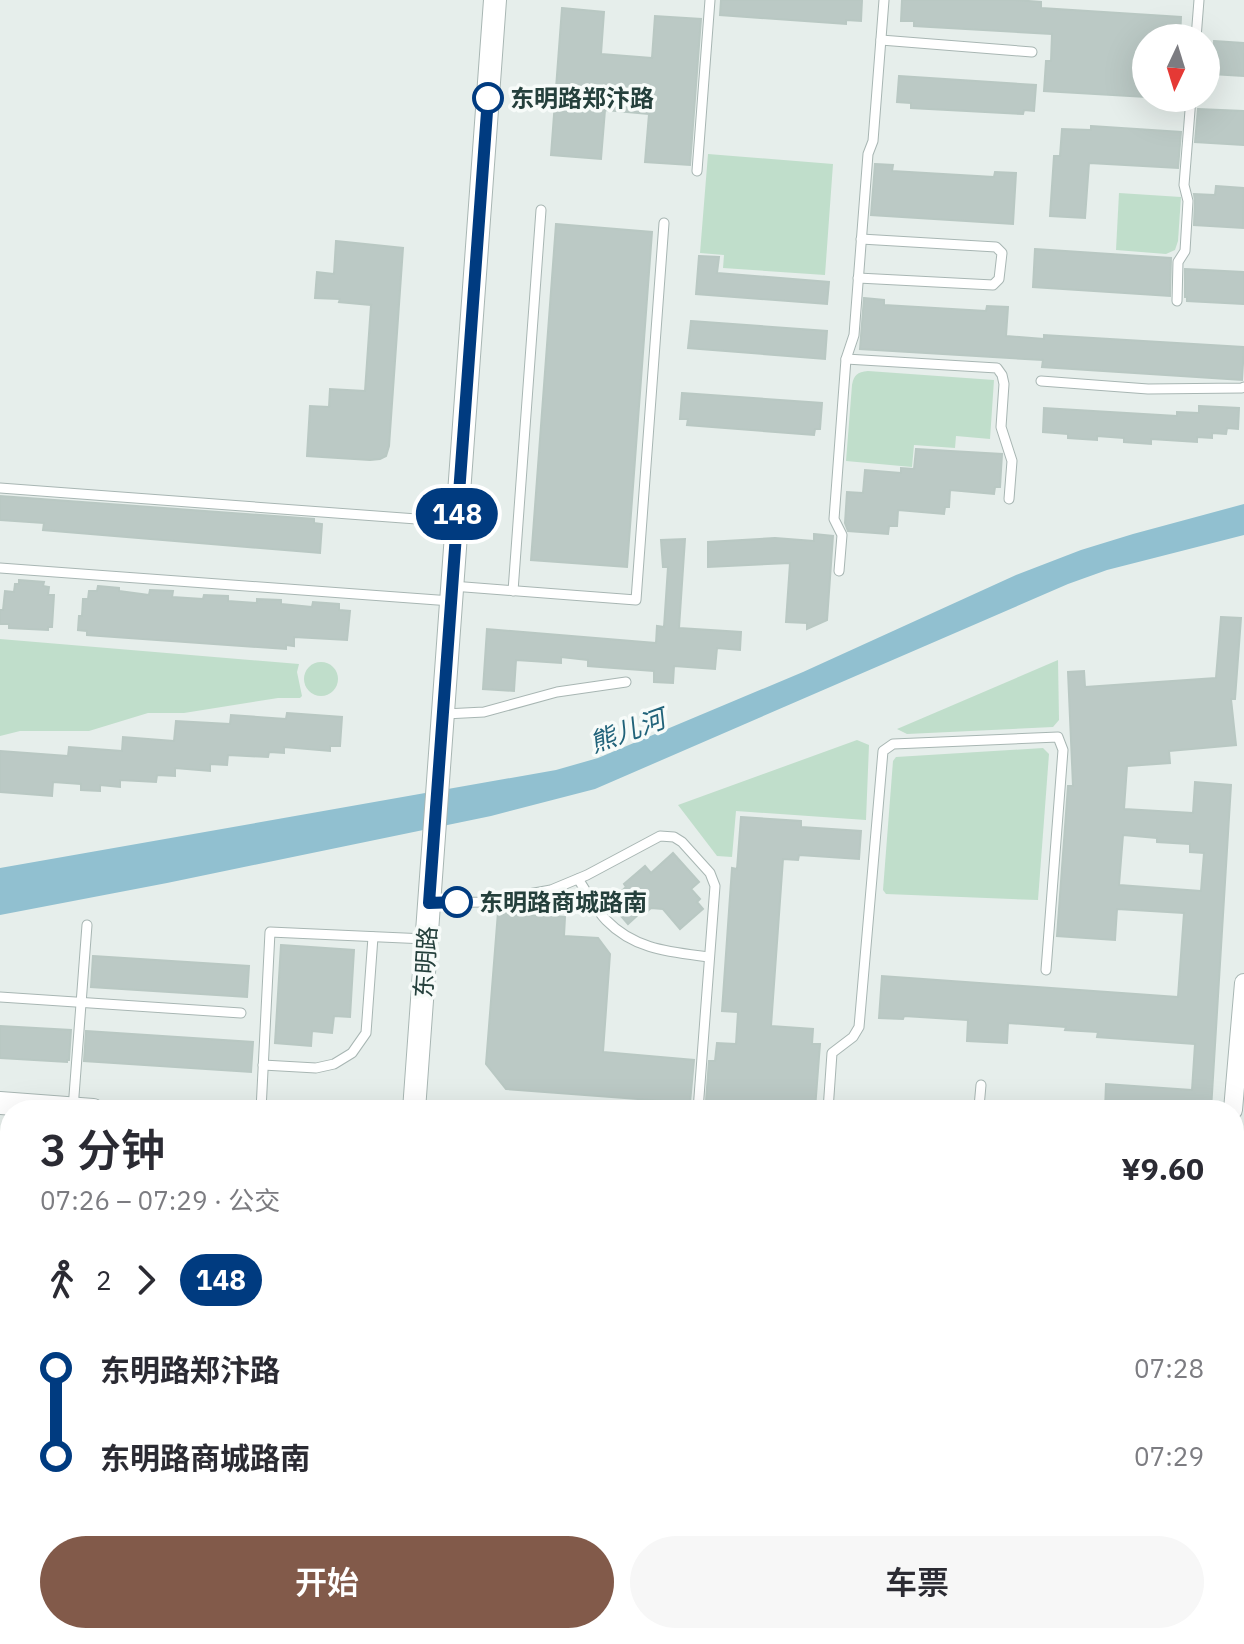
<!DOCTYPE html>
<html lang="zh">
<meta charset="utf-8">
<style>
body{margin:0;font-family:"IBM Plex Sans","Noto Sans SC",sans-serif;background:#f7f7f7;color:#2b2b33;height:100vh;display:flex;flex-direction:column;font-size:30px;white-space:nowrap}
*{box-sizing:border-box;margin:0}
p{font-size:26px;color:#7c7c81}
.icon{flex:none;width:44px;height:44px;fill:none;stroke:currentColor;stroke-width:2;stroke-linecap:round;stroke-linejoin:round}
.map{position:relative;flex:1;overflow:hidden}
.drawer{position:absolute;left:0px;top:1100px;width:1244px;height:544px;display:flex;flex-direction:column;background:#fff;border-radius:32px 32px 0 0;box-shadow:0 8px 32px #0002}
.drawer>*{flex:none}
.badge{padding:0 16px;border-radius:26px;font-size:28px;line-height:52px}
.needle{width:52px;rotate:184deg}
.buttons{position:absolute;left:1132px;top:24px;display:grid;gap:16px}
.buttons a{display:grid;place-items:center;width:88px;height:88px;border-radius:50%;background:#fff;box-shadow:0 8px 32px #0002;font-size:40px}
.map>.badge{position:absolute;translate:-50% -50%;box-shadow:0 0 0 4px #fff}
.legs{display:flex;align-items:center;gap:12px;height:88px;padding:0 40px;font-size:26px}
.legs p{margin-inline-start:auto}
.headline{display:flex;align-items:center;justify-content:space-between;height:136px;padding:0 40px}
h1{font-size:44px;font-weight:600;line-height:60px}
.button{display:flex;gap:16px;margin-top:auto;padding:16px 40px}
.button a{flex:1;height:92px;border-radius:48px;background:#825a4a;color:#fff;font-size:32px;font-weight:600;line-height:92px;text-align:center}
.button a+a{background:#f7f7f7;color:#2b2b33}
ul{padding:0 40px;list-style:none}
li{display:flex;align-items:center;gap:28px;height:88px;font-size:30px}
li i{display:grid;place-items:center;width:12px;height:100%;margin:0 10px;background:currentColor}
li i::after{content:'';width:20px;height:20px;margin:-10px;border:6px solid;border-radius:50%;background:#fff}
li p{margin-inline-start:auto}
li:first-child i{background:linear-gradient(#0000 50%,currentColor 0)}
li:last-child i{background:linear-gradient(currentColor 50%,#0000 0)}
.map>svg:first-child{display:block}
.built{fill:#d4dedb}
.green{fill:#c0decb}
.water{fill:#91c0d0}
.building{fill:#bbc9c5;stroke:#b9c8c3;stroke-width:2;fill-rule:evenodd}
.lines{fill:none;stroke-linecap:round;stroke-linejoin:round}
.service-casing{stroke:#a8b6b3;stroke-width:11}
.minor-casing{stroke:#a8b6b3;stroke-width:20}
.tertiary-casing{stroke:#a8b6b3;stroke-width:24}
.service{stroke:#fff;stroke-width:9}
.minor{stroke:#fff;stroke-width:18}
.tertiary{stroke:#fff;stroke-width:22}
.line-1-casing{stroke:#fff;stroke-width:18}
.line-1{stroke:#003b80;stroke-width:12}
.stop-1-dot{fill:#fff;stroke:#003b80;stroke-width:4}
.labels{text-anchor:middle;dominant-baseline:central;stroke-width:7;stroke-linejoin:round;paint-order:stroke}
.stop-label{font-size:24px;font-weight:bold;fill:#25403c;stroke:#f7fbf9;text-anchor:start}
.street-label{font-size:24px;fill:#25403c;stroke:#f7fbf9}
.water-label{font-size:26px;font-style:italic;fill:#21637a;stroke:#f7fbf9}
</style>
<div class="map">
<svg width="1244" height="1644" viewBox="0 0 1244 1644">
<rect width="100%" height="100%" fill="#e6eeeb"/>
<path class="built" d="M1234 1219 1244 1220V1644H410L411 1634H1234Z"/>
<g class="green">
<path d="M708 154 833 164 825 275 723 268 724 255 700 253Z"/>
<path d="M1119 193 1181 197 1178 241 1175 250 1166 254 1116 250Z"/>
<path d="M868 371 994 380 990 439 956 436 955 448 914 445 912 467 846 461 852 385C854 375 857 372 868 371Z"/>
<path d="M0 639 299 664 297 672 302 696 300 698H278L184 713H148L89 731H20L0 736Z"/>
<path d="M1058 660 1059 720 1053 727 907 734 897 729Z"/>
<circle cx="321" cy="679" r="17"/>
<path d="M857 740 869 745 866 820 736 811 732 857 717 856 678 805Z"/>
<path d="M1043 748 1049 754 1038 900 886 894 883 890 893 761 896 757Z"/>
</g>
<path class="water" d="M1244 504V535L1107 570 1068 584 595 789 491 816 167 883 0 915V868L556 770 598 758 803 672 1016 575 1081 550 1133 534Z"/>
<g class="building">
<path d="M721 0H862L861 21 846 20V24L720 15Z"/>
<path d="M902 0H1016L1041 2V8L1181 17 1180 38H1146V97L1044 91 1046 61H1051L1052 34 914 26V21H901Z"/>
<path d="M562 8 604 12 601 54 652 58 655 16 701 19 690 165 645 162 649 114 605 110 601 159 551 155Z"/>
<path d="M1214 41 1244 43V76L1212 74Z"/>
<path d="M899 76 1036 85 1034 111 1024 110 1023 114 911 108V103L897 102Z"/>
<path d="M1198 109 1244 111V145L1195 142Z"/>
<path d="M1091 126 1181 132 1178 168 1089 163 1085 218 1050 216 1054 156H1060L1062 129 1091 130Z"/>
<path d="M875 164 893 165 892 171 994 177 995 172 1016 173 1013 224 871 215Z"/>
<path d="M1216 186 1244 188 1243 228 1194 225 1195 201 1194 194 1215 195Z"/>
<path d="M556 224 652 232 627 567 531 560Z"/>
<path d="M336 241 403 248 389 446 386 456 380 459 370 460 307 456 310 406 329 407 330 389 365 391 371 305 339 302 340 299 315 298 317 272 334 274Z"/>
<path d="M1035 249 1171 258 1170 296 1033 287Z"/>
<path d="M699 256 719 257 717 273 829 282 827 304 696 294Z"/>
<path d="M1185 269 1244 272V304L1187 301V297H1185Z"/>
<path d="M864 298 884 300V305L986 311 987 306 1008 307 1006 336 1044 339V335L1244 347 1242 380 1042 367 1043 360 860 349Z"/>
<path d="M691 321 827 331 825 359 688 348Z"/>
<path d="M682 393 822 403 820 429H815L814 435 687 425 688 419H680Z"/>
<path d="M1199 406 1239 408 1238 429 1227 428 1226 434 1212 433V438L1197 437V442L1151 439V444L1124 442V438L1097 436V440L1068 438V434L1043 432 1044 408 1177 416V412L1199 413Z"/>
<path d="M916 449 1002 454 1000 487H995L994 494 950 490 949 507H945L944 514 898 510 897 526H889L888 534 848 531 845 523 847 492 863 493 865 470 901 473V468L914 469Z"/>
<path d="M0 496 314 519V523L322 524 320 553 43 530 44 523 0 520Z"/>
<path d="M814 534 833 536 827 620 807 629V623L786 622 790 563 708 567V542L775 538 814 541Z"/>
<path d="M685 539 679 628 741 632 740 650 717 648 715 669 674 666 673 683 654 682V671L588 666V660L561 657V663L516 660 514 691 483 689 487 629 656 643 657 626 664 627 668 567H663L661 540Z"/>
<path d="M19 580 44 582 43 586 49 587 48 595H54L52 627H48V630L9 628V624H0V610H3L5 591 14 592 15 584H19Z"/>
<path d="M98 586 119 588V591L149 595 150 590 173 591 172 597 203 599 204 595 228 596V601L257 603V599L281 600V604L312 607 313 602 339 604V610L350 611 347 640 294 637V646L286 645V649L87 635V631L78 630 79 616H82L83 599H88L89 591H97Z"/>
<path d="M1221 617 1241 618 1235 699H1231L1236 745 1169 751 1170 763 1127 766 1124 809 1193 813 1195 782 1231 785 1211 1110H1105L1106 1084 1192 1090 1195 1044 1097 1037 1098 1032 1065 1030 1066 1027 1008 1023 1007 1043 967 1041 968 1020 904 1016 903 1019 879 1018 882 976 1178 997 1184 913 1117 909 1115 940 1057 936 1068 786H1073L1068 672 1084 671 1085 687 1216 678ZM1123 835 1157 838V842L1190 844V852L1204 853 1201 891 1119 885Z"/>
<path d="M287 713 342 717 340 746H330V751L284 747V753L269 752 268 757 228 755 227 765 210 764V771L175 768V776L157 775 156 782 120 780V787L100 785V791L81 790V784L53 782 52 796 0 792V751L68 756 69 747 122 751 123 737 174 741 176 721 230 724 231 715 286 719Z"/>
<path d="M741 817 801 821V827L861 831 859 859 799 855 798 860 783 859 771 1026 813 1029 812 1044H820L815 1109 706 1101 709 1061H715L717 1043 736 1044 738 1012 722 1011 732 868 737 869Z"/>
<path d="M673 853 699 882 691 889 700 899 697 902 703 909 680 929 663 909 651 908 643 915 640 913 628 924 609 902 626 887 624 884 645 866 651 873Z"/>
<path d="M498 912 565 917 564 936 598 938 610 954 603 1052 694 1060 690 1103 506 1089 486 1064Z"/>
<path d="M281 945 354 950 350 1017 334 1016 332 1033 312 1031 311 1046 275 1043Z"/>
<path d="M93 956 249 966 247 997 91 987Z"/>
<path d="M0 1026 71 1030 69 1060H67V1062L0 1058Z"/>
<path d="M86 1031 253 1042 251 1072 84 1061Z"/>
</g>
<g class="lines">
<defs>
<g id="service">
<path d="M1196 38 1199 0"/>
<path d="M881 40 1032 52"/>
<path d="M697 171 710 0"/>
<path d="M858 278 993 285 999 279 1002 253 996 247 861 239"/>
<path d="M1177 301 1178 262 1185 251 1188 201 1184 185 1191 98"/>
<path d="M846 359 997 368 1002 375 1004 384 1001 427 1012 461 1009 499"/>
<path d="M1041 381 1148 389 1242 388 1244 387"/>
<path d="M0 488 457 522"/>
<path d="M0 568 451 601"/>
<path d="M839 571 842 535 834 519 846 359 854 335 868 154 873 141 884 0"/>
<path d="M452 586 636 600 664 223"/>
<path d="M513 591 541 210"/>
<path d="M445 714 484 712 557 692 626 682"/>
<path d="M578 879C587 892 595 909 606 920 635 950 671 952 709 957"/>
<path d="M429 903 484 902 551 890 587 875 660 836 674 837 682 842 710 873 715 886 698 1110"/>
<path d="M0 997 241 1013"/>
<path d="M263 1065 316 1068 334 1064 352 1053 366 1033 373 937"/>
<path d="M979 1107 981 1085"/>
<path d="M73 1109 87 925"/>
<path d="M261 1110 270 932 426 939"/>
<path d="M828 1110 832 1053 853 1037 859 1027 883 751 893 744 1058 737 1063 750 1046 970"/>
<path d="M0 1333 10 1353"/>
<path d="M0 1438 10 1421"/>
<path d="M1234 1557 1244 1558"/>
<path d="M146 1644 147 1634"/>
<path d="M1174 1644 1175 1634"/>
</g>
<path id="minor" d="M1233 1110 1244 983"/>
<g id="tertiary">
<path d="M0 1103 93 1110"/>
<path d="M414 1110 495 0"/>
<path d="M1234 1192 1244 1193"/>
<path d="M376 1644 377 1634"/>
</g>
</defs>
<use href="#service" class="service-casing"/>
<use href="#minor" class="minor-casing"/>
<use href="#tertiary" class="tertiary-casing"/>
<use href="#service" class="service"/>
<use href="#minor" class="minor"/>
<use href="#tertiary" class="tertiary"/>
</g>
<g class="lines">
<defs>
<path id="line-1" d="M457 902 429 903 488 98"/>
</defs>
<use href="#line-1" class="line-1-casing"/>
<use href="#line-1" class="line-1"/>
</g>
<g class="stop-1-dot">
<circle cx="488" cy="98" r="14"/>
<circle cx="457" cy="902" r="14"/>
</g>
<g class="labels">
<g class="stop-label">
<text x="510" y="98">东明路郑汴路</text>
<text x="479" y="902">东明路商城路南</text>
</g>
<g class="street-label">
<text transform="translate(425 962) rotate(-86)">东明路</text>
</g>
<g class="water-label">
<text transform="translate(627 730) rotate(-20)">熊儿河</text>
</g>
</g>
</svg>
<div class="buttons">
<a><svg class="needle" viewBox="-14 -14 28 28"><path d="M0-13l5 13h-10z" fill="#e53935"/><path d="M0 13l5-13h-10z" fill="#7c7c81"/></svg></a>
</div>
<b class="badge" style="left:457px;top:514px;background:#003b80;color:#fff">148</b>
<section class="drawer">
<div class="headline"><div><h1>3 分钟</h1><p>07:26 – 07:29 · 公交</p></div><b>¥9.60</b></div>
<div class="legs"><svg class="icon" aria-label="walk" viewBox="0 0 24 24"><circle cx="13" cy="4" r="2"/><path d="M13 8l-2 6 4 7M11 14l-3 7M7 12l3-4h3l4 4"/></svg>2<svg class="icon" aria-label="forward" viewBox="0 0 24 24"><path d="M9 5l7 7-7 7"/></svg><b class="badge" style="background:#003b80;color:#fff">148</b></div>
<ul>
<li><i style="color:#003b80"></i><b>东明路郑汴路</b><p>07:28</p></li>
<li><i style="color:#003b80"></i><b>东明路商城路南</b><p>07:29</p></li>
</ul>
<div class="button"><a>开始</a><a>车票</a></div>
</section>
</div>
